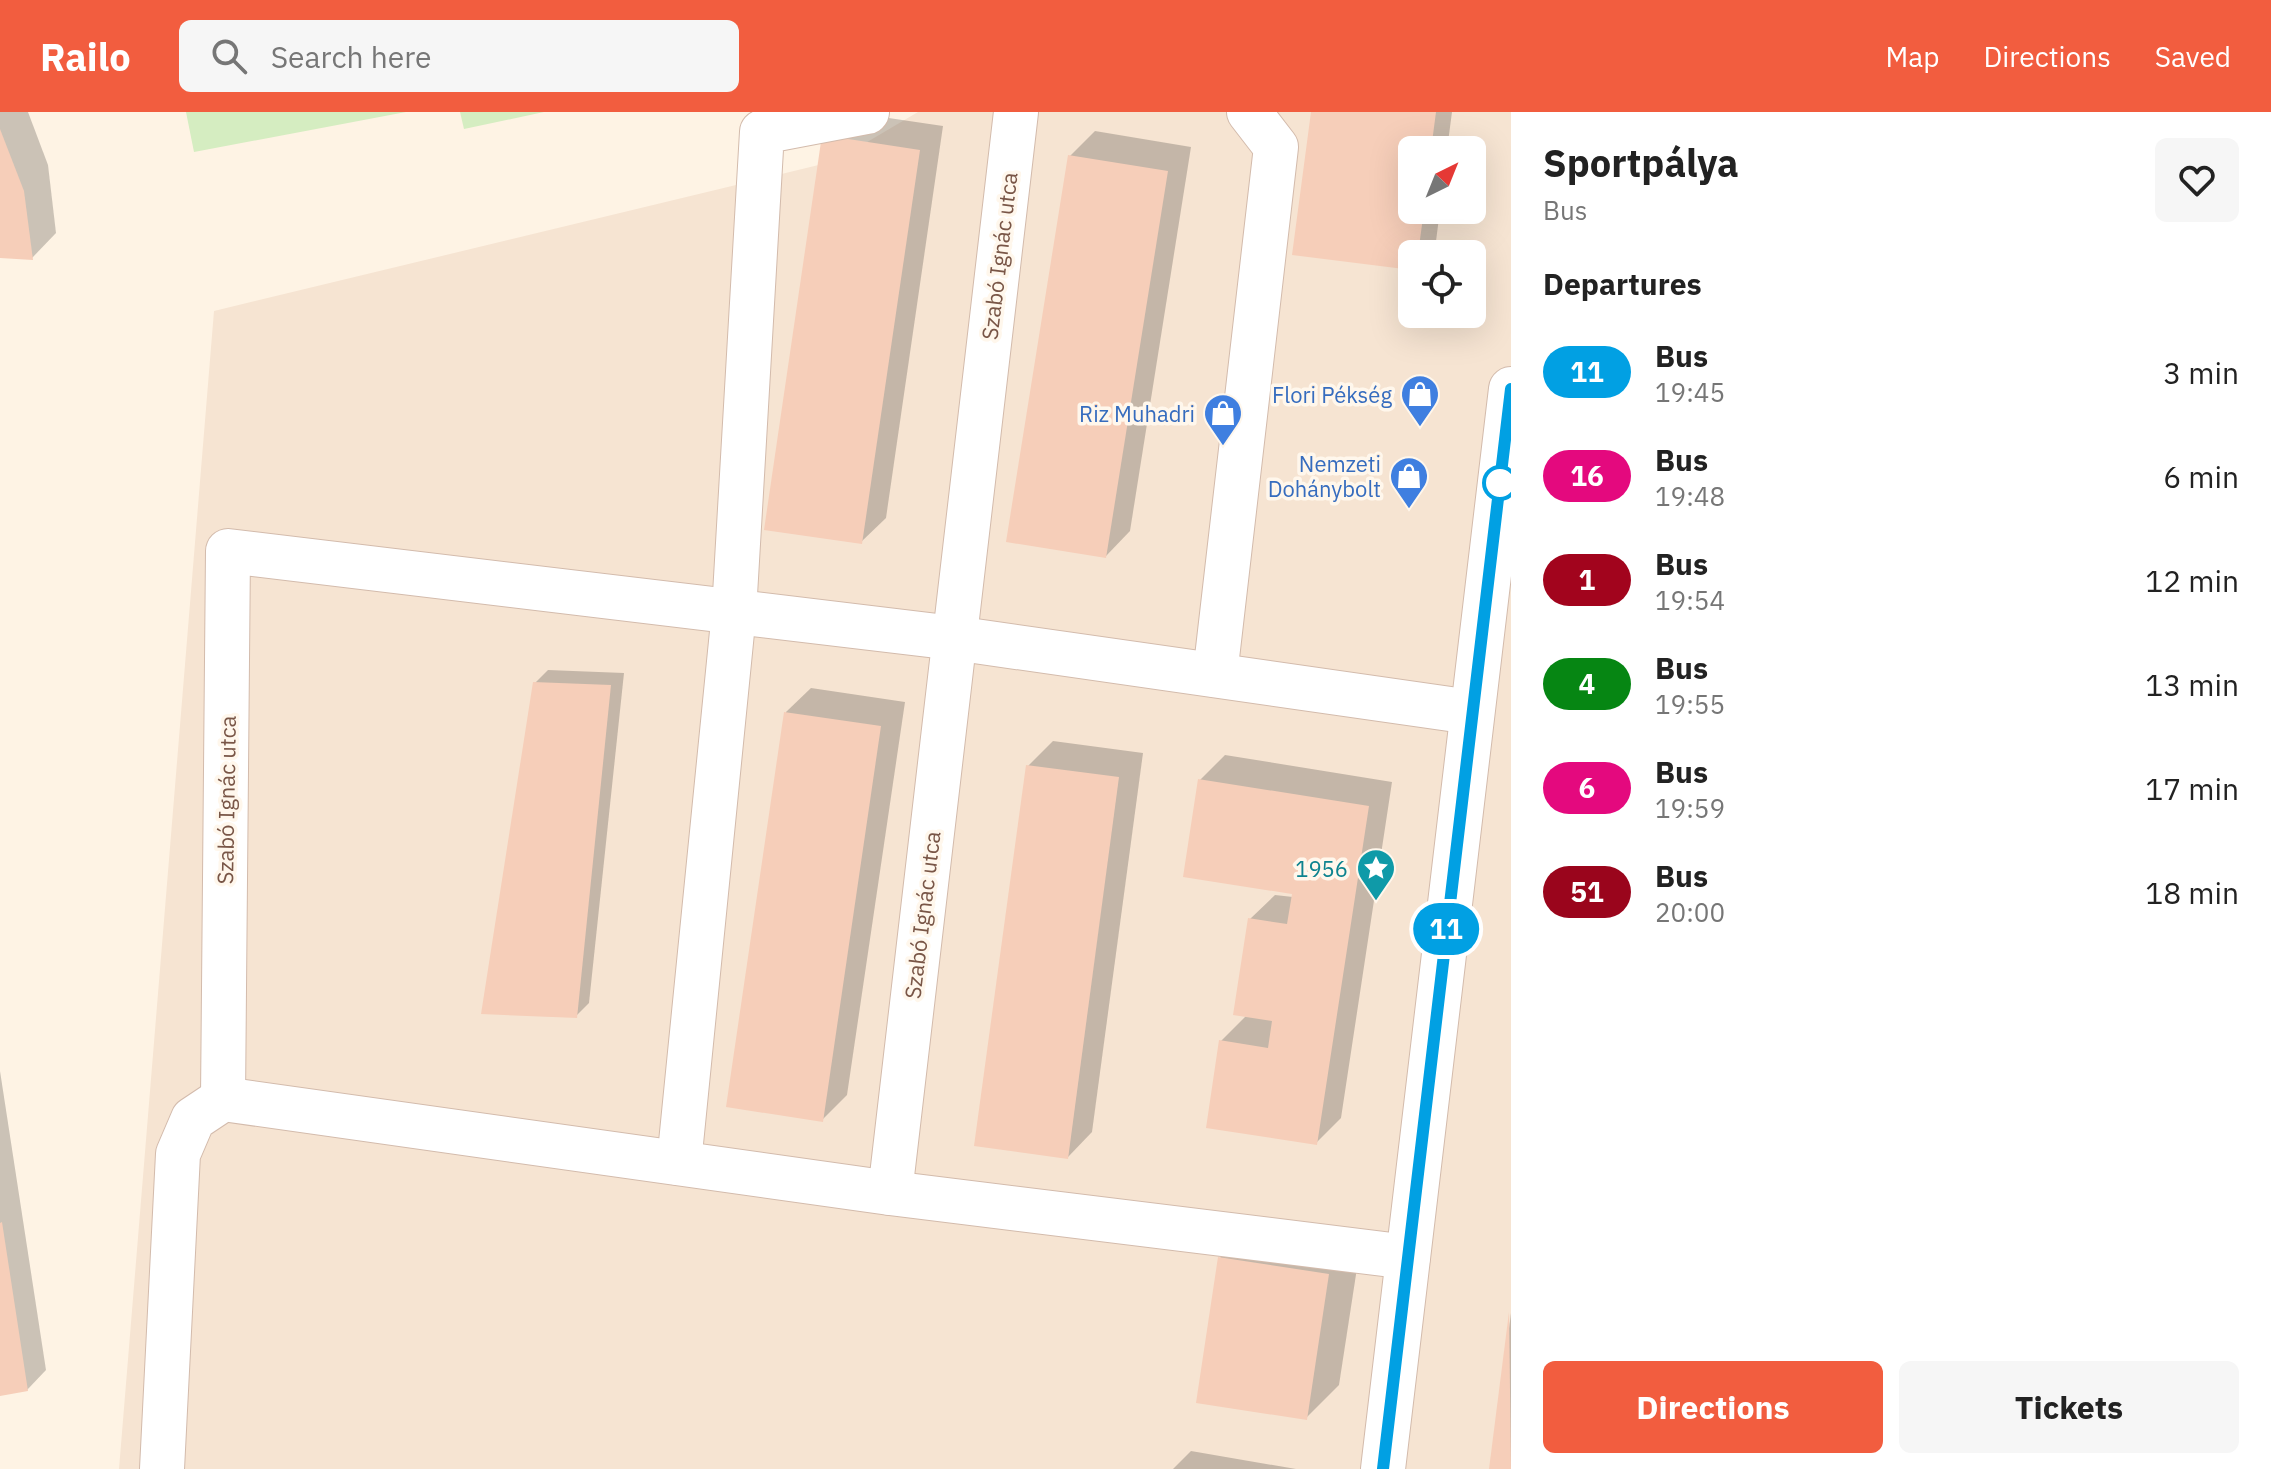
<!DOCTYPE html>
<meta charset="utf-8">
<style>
body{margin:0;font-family:"IBM Plex Sans",sans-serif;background:#f6f6f6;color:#222;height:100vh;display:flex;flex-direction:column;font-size:30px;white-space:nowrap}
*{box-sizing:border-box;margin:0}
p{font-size:26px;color:#767676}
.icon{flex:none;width:44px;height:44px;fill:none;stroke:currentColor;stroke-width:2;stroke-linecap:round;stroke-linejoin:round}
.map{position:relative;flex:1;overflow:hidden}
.panel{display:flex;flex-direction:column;background:#fff;width:760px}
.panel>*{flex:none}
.badge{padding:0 16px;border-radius:26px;font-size:28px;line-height:52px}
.needle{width:52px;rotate:43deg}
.fabs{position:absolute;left:1398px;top:24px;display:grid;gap:16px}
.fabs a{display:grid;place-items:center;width:88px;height:88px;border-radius:12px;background:#fff;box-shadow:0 8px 32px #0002;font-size:40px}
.map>.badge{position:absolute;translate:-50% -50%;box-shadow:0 0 0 4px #fff}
h2{padding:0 32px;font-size:30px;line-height:72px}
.round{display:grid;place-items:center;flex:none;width:84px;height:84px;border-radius:12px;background:#f6f6f6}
.headline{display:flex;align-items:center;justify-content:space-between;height:136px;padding:0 32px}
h1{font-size:38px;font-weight:700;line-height:60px}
.primary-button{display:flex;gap:16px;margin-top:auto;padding:16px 32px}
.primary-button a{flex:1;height:92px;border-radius:12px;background:#f25d3f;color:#fff;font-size:32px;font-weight:700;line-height:92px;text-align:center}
.primary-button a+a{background:#f6f6f6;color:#222}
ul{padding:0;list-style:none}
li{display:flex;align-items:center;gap:24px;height:104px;padding:0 32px}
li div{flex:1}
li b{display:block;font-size:30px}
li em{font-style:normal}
li .badge{min-width:88px;font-weight:700;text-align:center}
header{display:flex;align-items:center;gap:48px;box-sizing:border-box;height:112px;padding:0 40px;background:#f25d3f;color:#fff}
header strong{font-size:38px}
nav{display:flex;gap:44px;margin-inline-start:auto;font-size:28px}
.search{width:560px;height:72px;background:#f6f6f6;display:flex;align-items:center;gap:20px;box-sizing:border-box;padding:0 28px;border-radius:12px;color:#767676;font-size:30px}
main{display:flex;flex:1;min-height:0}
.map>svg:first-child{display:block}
.residential{fill:#f6e4d2;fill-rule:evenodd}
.green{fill:#d5edc1}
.shadow{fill:#0003}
.building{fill:#f6ceb9}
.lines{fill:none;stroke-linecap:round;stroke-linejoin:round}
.minor-casing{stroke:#d3bbac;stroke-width:46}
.minor{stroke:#fff;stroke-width:44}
.line-casing{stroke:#fff;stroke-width:18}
.line{stroke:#01a0e3;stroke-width:12}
.stop-dot{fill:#fff;stroke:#01a0e3;stroke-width:4}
.labels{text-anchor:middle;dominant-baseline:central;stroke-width:7;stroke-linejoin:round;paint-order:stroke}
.street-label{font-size:22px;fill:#795647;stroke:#fff7ec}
.shop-label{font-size:22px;fill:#366cbe;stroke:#fff7ec;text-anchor:end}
.culture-label{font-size:22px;fill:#0d838f;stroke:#fff7ec;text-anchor:end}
</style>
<header>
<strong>Railo</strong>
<div class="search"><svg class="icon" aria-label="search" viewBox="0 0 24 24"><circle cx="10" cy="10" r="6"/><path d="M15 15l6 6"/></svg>Search here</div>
<nav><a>Map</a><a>Directions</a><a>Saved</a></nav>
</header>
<main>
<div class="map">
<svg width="1511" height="1357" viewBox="0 0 1511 1357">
<rect width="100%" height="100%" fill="#fef3e4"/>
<path class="residential" d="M918 0H1511V1357H119L214 199 835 49ZM1412 38H1472V98H1412ZM1412 142H1472V202H1412Z"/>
<g class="green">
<path d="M186 0H406L194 40Z"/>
<path d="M460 0H544L464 17Z"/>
</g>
<g class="shadow">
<path d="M0 0H28L48 53 56 121 32 146 0 144Z"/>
<path d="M848 0 943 14 886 406 861 430 766 416Z"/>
<path d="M1313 0H1452L1447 38H1412V98H1440L1435 137 1430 142H1412V156Z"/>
<path d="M1095 19 1191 35 1130 419 1106 444 1070 44Z"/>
<path d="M548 558 624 561 589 891 576 904 535 571Z"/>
<path d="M811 576 905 590 847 983 822 1008 786 600Z"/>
<path d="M1053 629 1143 641 1092 1020 1068 1045 1028 654Z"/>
<path d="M1225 643 1392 670 1341 1006 1316 1031 1221 929 1247 903 1250 807 1275 783 1293 785 1294 780 1200 668Z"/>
<path d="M0 959 46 1258 27 1278 0 1282Z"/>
<path d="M1253 1113 1361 1130 1339 1273 1306 1306 1220 1146Z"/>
<path d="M1511 1201V1357H1491Z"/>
<path d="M1191 1339 1296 1357H1173Z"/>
</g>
<g class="building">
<path d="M1311 0H1436L1431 38H1412V98H1424L1418 142H1412V158L1292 143Z"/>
<path d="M0 17 24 79 33 148 0 146Z"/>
<path d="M822 23 920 38 862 432 764 418Z"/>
<path d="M1068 43 1168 59 1106 446 1006 430Z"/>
<path d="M533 570 611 573 577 906 481 902Z"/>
<path d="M784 600 881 614 823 1010 726 995Z"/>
<path d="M1026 653 1119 665 1068 1047 974 1034Z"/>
<path d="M1198 667 1369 694 1317 1033 1206 1016 1219 928 1268 936 1272 909 1233 903 1248 806 1287 812 1292 782 1183 765Z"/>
<path d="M2 1110 28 1279 0 1284V1111Z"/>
<path d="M1218 1145 1329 1162 1307 1308 1196 1291Z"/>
<path d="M1509 1200 1511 1357H1489Z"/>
</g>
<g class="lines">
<defs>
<g id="minor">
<path d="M1215 563 1276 35 1249 0"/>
<path d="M223 987 228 439 954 526 1471 600"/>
<path d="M223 987 890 1081 1408 1145"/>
<path d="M679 1051 734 500 762 20 867 0"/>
<path d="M890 1081 1016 0"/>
<path d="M162 1357 178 1042 193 1007 223 987"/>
<path d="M1383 1357 1511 277"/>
</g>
</defs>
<use href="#minor" class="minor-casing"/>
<use href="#minor" class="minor"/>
</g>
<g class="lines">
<defs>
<path id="line" d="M1383 1357 1511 277"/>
</defs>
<use href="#line" class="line-casing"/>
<use href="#line" class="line"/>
</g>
<defs>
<symbol id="shop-pin" viewBox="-11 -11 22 30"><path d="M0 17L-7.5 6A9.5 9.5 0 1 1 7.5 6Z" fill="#3f7fe0" stroke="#fff7ec"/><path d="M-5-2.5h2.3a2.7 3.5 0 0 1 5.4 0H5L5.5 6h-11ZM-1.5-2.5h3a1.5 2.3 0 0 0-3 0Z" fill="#fff"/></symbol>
<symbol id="sight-pin" viewBox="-11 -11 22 30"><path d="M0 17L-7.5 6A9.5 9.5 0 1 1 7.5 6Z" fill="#0f9aa8" stroke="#fff7ec"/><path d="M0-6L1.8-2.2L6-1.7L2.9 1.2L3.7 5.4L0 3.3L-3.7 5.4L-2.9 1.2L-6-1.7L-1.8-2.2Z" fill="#fff"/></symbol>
</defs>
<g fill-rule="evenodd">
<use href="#shop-pin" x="1398" y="260" width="44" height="60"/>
<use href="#shop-pin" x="1201" y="279" width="44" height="60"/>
<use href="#shop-pin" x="1387" y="342" width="44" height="60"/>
<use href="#sight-pin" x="1354" y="734" width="44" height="60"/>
</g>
<circle class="stop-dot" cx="1500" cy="371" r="16"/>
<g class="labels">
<g class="street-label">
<text transform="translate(999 144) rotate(-83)">Szabó Ignác utca</text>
<text transform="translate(226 688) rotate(-89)">Szabó Ignác utca</text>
<text transform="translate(922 803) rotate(-83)">Szabó Ignác utca</text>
</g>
<g class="shop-label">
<text x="1392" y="282">Flori Pékség</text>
<text x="1195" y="301">Riz Muhadri</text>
<text x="1381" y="351">Nemzeti<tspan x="1381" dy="25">Dohánybolt</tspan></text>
</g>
<g class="culture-label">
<text x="1348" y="756">1956</text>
</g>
</g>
</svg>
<div class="fabs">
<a><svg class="needle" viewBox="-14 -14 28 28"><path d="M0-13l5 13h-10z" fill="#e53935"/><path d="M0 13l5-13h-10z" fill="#767676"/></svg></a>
<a><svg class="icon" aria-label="locate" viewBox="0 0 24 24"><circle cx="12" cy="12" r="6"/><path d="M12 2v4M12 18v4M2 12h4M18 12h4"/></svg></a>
</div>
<b class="badge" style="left:1446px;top:817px;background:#01a0e3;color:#fff">11</b>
</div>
<section class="panel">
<div class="headline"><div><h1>Sportpálya</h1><p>Bus</p></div><a class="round"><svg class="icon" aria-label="heart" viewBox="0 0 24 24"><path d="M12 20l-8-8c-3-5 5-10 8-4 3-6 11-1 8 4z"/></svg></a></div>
<h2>Departures</h2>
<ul>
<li><span class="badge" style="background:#01a0e3;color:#fff">11</span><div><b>Bus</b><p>19:45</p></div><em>3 min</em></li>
<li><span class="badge" style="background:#e4097e;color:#fff">16</span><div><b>Bus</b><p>19:48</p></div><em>6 min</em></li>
<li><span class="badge" style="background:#a2041d;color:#fff">1</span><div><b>Bus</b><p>19:54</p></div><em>12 min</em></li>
<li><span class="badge" style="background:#068613;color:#fff">4</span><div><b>Bus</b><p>19:55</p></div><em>13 min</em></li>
<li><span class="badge" style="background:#e4097e;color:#fff">6</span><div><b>Bus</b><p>19:59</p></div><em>17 min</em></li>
<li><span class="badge" style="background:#9a051c;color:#fff">51</span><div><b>Bus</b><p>20:00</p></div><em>18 min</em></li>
</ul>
<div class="primary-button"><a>Directions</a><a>Tickets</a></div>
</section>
</main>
